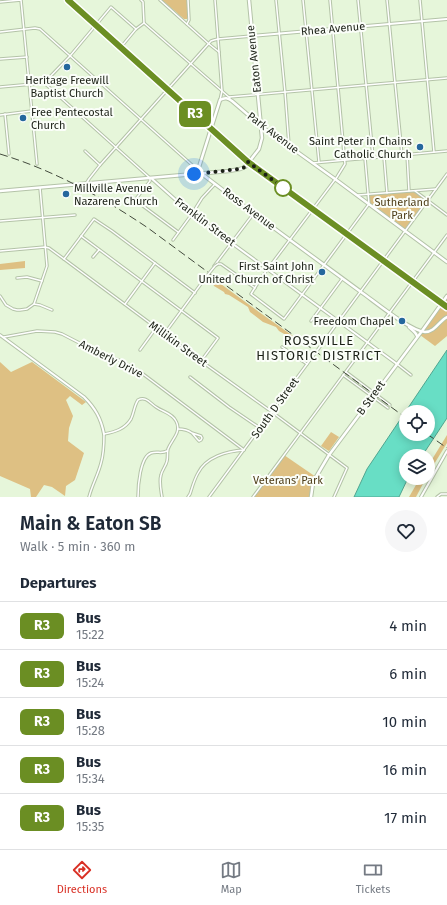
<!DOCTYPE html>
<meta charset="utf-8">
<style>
body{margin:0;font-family:"Fira Sans",sans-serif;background:#f6f6f7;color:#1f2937;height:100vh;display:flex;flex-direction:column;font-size:15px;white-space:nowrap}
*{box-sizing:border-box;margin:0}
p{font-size:13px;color:#747a83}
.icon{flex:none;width:22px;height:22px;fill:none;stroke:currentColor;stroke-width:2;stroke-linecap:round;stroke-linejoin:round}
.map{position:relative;height:497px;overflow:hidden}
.details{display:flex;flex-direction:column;background:#fff;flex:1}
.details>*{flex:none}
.badge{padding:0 8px;border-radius:6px;font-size:14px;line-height:26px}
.controls{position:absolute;left:399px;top:405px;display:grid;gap:8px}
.controls a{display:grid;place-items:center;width:36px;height:36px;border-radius:50%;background:#fff;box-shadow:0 2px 10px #0003;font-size:20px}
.you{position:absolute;width:20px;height:20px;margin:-10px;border:3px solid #fff;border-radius:50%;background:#1a73e8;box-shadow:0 0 0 6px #1a73e833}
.map>.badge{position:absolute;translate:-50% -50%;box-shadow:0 0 0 2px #fff}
h2{padding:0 20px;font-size:15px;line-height:36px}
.round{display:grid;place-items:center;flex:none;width:42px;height:42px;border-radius:21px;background:#f6f6f7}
.headline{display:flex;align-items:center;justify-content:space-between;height:68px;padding:0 20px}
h1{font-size:19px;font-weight:600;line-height:30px}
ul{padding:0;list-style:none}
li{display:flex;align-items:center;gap:12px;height:48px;padding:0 20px;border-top:1px solid #e0e1e3}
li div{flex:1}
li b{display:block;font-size:15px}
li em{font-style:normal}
li .badge{min-width:44px;font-weight:700;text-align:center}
.dock{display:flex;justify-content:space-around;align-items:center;height:56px;border-top:1px solid #e0e1e3;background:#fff;font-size:11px;color:#747a83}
.dock a{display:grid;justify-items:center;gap:2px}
.dock .on{color:#d93025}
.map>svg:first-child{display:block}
.green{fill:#dec083}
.water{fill:#68dec5;stroke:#51a590;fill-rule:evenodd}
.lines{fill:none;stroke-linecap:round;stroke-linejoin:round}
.minor-casing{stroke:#b4c3a8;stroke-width:3.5}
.tertiary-casing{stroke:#b4c3a8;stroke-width:4}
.secondary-casing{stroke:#b4c3a8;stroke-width:4.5}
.primary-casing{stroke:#fff;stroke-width:5}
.minor{stroke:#fff;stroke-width:1.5}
.tertiary{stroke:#fff;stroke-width:2}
.secondary{stroke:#fff;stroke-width:2.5}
.primary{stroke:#d9d794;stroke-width:3}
.rail{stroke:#434a3d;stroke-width:1;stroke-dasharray:8 4;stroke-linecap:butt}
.minor-bridge-casing{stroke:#b4c3a8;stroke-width:3.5;stroke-linecap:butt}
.minor-bridge{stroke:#fff;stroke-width:1.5}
.line-casing{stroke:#fff;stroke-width:9}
.line{stroke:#6b8e23;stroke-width:6}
.walk{stroke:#1b2016;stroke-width:4;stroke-dasharray:0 7.2}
.poi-dot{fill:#25679d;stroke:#fbfef9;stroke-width:1.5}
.stop-dot{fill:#fff;stroke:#6b8e23;stroke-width:2}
.labels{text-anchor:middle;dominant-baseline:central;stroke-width:4;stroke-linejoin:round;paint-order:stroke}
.street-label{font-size:11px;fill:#1b2016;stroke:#fbfef9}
.poi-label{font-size:11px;fill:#1b2016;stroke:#fbfef9;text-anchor:end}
.park-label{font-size:11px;fill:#4d3c17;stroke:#fbfef9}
.quarter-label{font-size:13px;letter-spacing:1px;fill:#1b2016;stroke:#fbfef9}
</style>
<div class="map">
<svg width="447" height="497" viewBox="0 0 447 497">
<rect width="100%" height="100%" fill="#e6f6da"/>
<g class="green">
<path d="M162 0H187L188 17 187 19H184Z"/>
<path d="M414 191 427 200 405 231 369 204 368 195Z"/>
<path d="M25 261V268L0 270V264Z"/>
<path d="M210 276 259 312 293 336 291 338 279 331 276 327 263 322 250 312 248 307 229 295 225 294 224 292 214 286 213 283 208 278Z"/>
<path d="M447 299V336L435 346 420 335Z"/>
<path d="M0 362 11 372 32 362 86 402 82 405 70 396 66 400 73 416 69 428 68 441 84 453 75 480 66 486 65 496 52 487 44 485 36 497H31L30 489 0 476Z"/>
<path d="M331 432 339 437 329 451 321 446Z"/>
<path d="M447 435V443L428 474V466Z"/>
<path d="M284 455 316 477 313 483 311 497H253Z"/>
<path d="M420 478H426L416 497H409Z"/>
</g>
<path class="water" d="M447 350V418L422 456H406V478H408L399 497H354L367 469ZM406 412H428V434H406Z"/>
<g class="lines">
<defs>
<g id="minor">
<path d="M141 0 143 2 144 23 230 98"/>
<path d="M160 0 209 44 219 52"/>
<path d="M215 0 222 91 220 100"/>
<path d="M276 0 285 92 289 145"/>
<path d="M303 0 319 162"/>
<path d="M330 0 345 164 337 177 261 278 251 294 284 319 369 204 365 158"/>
<path d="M358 0 373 157"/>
<path d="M387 0 402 155"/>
<path d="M420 0 434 152"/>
<path d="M0 2 21 0 37 164"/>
<path d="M187 24 189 20 188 0"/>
<path d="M0 32 35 28 40 29 201 173"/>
<path d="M121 47 136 29 144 23"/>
<path d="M0 59 27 57"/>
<path d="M44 83 70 56 111 7 136 29"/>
<path d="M0 87 44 83 50 88 150 178V181L135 200 178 232"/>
<path d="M229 97 447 78"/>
<path d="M5 114 9 154"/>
<path d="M0 115 32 111"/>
<path d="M85 151 100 165"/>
<path d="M407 154 409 191"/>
<path d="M384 157 387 193"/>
<path d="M313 163 447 151"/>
<path d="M86 184 89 179 100 165 211 41 214 40 218 39 252 36"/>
<path d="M415 191 447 215"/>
<path d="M358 195 436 189"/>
<path d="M0 221 75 215"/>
<path d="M81 236 218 338 201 361"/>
<path d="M173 240 192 214 202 198 215 184"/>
<path d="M0 251 45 247 49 248 64 259 201 361 272 412 347 468 334 497"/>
<path d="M93 257 99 250"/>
<path d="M64 259 94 219 112 231 195 293"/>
<path d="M218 264H221L255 288"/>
<path d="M214 266 254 213"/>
<path d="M17 278 27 277 42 281"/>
<path d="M0 296 6 305 13 309 17 310H20L27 309 34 304 47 266 40 188"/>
<path d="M34 304 40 305 52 310"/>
<path d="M125 304 155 263"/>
<path d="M311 321 342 279"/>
<path d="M165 333 206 277"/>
<path d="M4 337 37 331 55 332 62 334 93 350 121 361 139 371 244 450"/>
<path d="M282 347 307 364"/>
<path d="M319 348 447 174"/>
<path d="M140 350 156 328"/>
<path d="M397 364 411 375"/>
<path d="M346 372 390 405"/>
<path d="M343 375 388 408"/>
<path d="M190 377 229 407 260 428"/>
<path d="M178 429C183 429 188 430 192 433 194 435 196 438 199 441L201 440 202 438 201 436 192 433"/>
<path d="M89 497C92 485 98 475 101 463 104 453 104 444 104 434 115 432 125 429 131 419 134 413 134 406 138 400 146 396 150 403 156 407 163 412 172 413 176 421 182 432 172 439 168 449 167 453 168 457 167 461 166 466 162 470 161 475 159 482 161 490 162 497"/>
<path d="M138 497C138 486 140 457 151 453 157 451 162 454 167 451"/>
<path d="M188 497 190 494C192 488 194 480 198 473 206 457 227 451 244 450"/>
<path d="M209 497 313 356"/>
<path d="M253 497 447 235"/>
<path d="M437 497 441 494H447"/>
</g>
<g id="tertiary">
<path d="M252 36 447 19"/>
<path d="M151 178 178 202 192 214 397 364"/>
<path d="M0 335 84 397C95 408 101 418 104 434"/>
<path d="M421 497 447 451"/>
</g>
<g id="secondary">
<path d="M197 170 199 167 220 100C225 97 228 98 232 101L261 126 335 179 447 262"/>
<path d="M202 174C254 214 308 253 361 292 374 301 410 331 425 332 435 332 439 321 447 317"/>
<path d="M0 191 229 171 240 169 245 167 259 149 262 138 249 0"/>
<path d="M409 327C412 330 416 332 417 336"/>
<path d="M311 497 313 483 316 477 329 455 422 331 447 296"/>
</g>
<path id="primary" d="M68 0 249 162 447 307"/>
</defs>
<use href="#minor" class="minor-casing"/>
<use href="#tertiary" class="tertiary-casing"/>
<use href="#secondary" class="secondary-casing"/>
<use href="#primary" class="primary-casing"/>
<use href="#minor" class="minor"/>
<use href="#tertiary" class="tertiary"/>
<use href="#secondary" class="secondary"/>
<use href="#primary" class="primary"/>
<g class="rail">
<path d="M0 154C53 170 102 197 148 228L406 418"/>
<path d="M427 434 447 448"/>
</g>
<defs>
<g id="minor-bridge">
<path d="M206 277 215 266 218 264"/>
<path d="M313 356 319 348"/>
</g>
</defs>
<use href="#minor-bridge" class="minor-bridge-casing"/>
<use href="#minor-bridge" class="minor-bridge"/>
</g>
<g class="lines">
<defs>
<path id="line" d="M68 0 248 162 447 307"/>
</defs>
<use href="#line" class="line-casing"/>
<use href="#line" class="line"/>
<path class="walk" d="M194 174 240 169 245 167 248 162 285 189 283 188"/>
</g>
<g class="poi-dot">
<circle cx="67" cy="67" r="4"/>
<circle cx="23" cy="118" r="4"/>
<circle cx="420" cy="147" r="4"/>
<circle cx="66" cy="194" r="4"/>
<circle cx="322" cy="272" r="4"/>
<circle cx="402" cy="321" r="4"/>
</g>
<circle class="stop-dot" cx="283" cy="188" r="8"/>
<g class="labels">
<g class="street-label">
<text transform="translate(333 29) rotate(-5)">Rhea Avenue</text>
<text transform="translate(254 59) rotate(-96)">Eaton Avenue</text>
<text transform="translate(273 133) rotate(37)">Park Avenue</text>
<text transform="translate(249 209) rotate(37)">Ross Avenue</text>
<text transform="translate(205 222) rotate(37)">Franklin Street</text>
<text transform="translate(178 344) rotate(36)">Millikin Street</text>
<text transform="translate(111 359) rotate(27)">Amberly Drive</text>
<text transform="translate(371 398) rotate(-54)">B Street</text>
<text transform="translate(275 408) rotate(-54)">South D Street</text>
</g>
<g class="poi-label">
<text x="67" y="80" text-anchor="middle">Heritage Freewill<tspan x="67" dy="13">Baptist Church</tspan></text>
<text x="31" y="112" text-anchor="start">Free Pentecostal<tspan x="31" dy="13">Church</tspan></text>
<text x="412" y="141">Saint Peter in Chains<tspan x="412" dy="13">Catholic Church</tspan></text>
<text x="74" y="188" text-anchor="start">Millville Avenue<tspan x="74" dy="13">Nazarene Church</tspan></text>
<text x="314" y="266">First Saint John<tspan x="314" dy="13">United Church of Christ</tspan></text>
<text x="394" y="321">Freedom Chapel</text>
</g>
<g class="park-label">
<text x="402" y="202">Sutherland<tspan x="402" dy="13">Park</tspan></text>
<text x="288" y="480">Veterans’ Park</text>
</g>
<g class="quarter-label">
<text x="319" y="340">ROSSVILLE<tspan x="319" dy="15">HISTORIC DISTRICT</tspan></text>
</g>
</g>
</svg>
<div class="controls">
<a><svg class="icon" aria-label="locate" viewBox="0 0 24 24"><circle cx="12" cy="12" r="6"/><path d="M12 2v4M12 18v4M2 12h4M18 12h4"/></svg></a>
<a><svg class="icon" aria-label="layers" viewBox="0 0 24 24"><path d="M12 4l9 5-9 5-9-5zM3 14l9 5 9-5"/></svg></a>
</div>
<div class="you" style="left:194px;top:174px"></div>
<b class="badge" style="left:195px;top:114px;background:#6b8e23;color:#fff">R3</b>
</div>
<section class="details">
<div class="headline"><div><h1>Main &amp; Eaton SB</h1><p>Walk · 5 min · 360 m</p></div><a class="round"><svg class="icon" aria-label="heart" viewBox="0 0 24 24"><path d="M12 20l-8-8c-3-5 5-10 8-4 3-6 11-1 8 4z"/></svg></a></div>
<h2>Departures</h2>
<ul>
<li><span class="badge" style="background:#6b8e23;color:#fff">R3</span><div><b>Bus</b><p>15:22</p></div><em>4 min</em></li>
<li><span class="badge" style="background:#6b8e23;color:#fff">R3</span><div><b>Bus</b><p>15:24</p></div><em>6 min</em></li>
<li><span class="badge" style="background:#6b8e23;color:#fff">R3</span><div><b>Bus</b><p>15:28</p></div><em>10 min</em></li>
<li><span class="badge" style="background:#6b8e23;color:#fff">R3</span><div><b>Bus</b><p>15:34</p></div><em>16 min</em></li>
<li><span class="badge" style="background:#6b8e23;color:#fff">R3</span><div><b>Bus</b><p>15:35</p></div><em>17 min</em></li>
</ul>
</section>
<nav class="dock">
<a class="on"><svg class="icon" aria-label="directions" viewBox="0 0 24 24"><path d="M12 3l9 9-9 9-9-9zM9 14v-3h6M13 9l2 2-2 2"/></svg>Directions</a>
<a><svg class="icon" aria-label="map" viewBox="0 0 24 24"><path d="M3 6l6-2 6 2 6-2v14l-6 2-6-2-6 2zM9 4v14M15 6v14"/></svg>Map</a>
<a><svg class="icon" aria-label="tickets" viewBox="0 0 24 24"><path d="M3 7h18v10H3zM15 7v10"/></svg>Tickets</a>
</nav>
